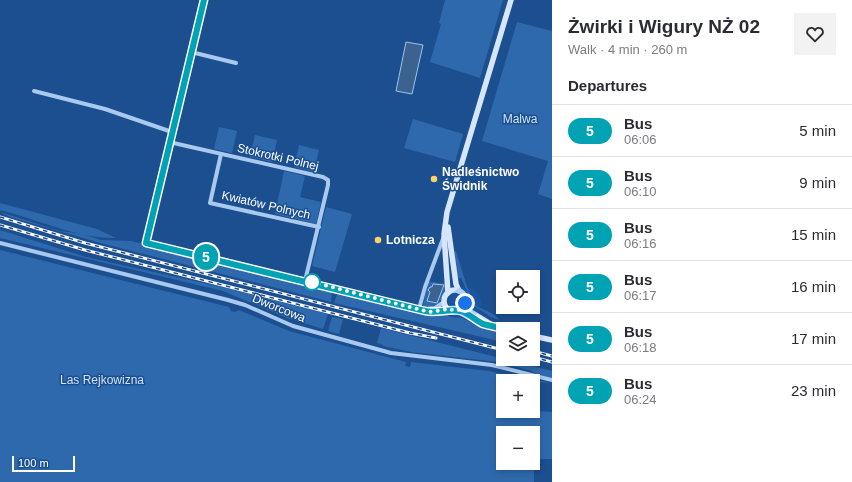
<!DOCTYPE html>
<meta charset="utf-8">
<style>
body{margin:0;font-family:Arial,sans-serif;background:#f2f2f3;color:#2b2b33;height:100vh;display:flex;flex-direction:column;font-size:15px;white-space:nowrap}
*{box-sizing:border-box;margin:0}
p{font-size:13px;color:#7c7c81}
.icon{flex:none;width:22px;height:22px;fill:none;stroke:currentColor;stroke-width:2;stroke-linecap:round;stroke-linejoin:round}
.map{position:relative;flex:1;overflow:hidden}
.sheet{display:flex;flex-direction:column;background:#fff;width:300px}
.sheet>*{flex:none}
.badge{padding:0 8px;border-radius:13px;font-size:14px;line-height:26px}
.fabs{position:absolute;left:496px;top:270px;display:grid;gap:8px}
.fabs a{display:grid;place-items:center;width:44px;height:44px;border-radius:0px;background:#fff;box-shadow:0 2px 6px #0003;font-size:20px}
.scale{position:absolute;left:12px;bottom:10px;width:63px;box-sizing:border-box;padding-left:4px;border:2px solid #fff;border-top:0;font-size:11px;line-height:14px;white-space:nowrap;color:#fff;-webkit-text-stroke:3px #1b4f8f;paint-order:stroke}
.you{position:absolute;width:20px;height:20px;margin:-10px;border:3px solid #fff;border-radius:50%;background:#1a73e8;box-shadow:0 0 0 6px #1a73e833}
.map>.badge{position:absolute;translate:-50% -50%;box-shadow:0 0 0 2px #fff}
h2{padding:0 16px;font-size:15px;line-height:36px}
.round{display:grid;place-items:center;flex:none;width:42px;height:42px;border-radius:0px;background:#f2f2f3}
.head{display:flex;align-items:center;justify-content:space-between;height:68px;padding:0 16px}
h1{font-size:19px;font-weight:600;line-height:30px}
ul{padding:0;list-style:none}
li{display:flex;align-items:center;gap:12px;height:52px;padding:0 16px;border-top:1px solid #e1e1e2}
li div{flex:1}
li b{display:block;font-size:15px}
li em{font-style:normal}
li .badge{min-width:44px;font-weight:700;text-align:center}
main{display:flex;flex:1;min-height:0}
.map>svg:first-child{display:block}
.green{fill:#2e69ad;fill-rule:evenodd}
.water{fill:#3c6290;stroke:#9cc4f0}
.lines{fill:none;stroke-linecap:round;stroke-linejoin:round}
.street{stroke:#a9c9ee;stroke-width:4}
.secondary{stroke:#d6e6fa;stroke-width:5.5}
.rail-casing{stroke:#fff;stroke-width:3}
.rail{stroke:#1b4f8f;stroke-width:1.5;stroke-dasharray:4.5;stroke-linecap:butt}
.line-casing{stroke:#fff;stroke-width:9}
.line{stroke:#00a3b4;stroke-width:6}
.walk{stroke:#fff;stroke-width:4;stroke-dasharray:0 7.2}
.poi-dot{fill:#ffd166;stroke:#1b4f8f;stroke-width:1.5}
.stop-dot{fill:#fff;stroke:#00a3b4;stroke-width:2}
.labels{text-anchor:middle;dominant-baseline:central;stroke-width:3;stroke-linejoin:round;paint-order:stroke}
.park-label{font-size:12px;fill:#cfe3fa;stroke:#1b4f8f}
.street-label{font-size:12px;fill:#fff;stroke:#1b4f8f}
.poi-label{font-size:12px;font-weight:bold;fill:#fff;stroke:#1b4f8f;text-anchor:start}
</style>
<main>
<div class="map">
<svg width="552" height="482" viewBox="0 0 552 482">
<rect width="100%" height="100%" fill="#1b4f8f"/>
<g class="green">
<path d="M445 0H503L480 78 430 62 441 24 439 23Z"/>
<path d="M517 22 552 31V199L538 194 548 161 482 141Z"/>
<path d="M413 119 463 134 455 162 404 148Z"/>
<path d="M219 127 237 131 232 153 214 149Z"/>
<path d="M255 135 277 140 272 162 250 157Z"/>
<path d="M299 145 319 150 314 172 294 167Z"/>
<path d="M284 171 305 176 300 197 321 202 316 224 275 214Z"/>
<path d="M0 203 97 229 116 238C78 239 37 219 0 210Z"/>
<path d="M326 207 352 214 335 272 312 266Z"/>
<path d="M0 212 60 231 82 234 101 240 131 241 332 290 331 302 97 242 10 217Z"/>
<path d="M0 230 86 257 226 288 328 314 323 329 287 318 223 291 0 238Z"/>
<path d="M0 250 229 307 231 311 235 312 239 310 289 331 406 362 405 366 410 367 411 362 489 371 532 381H503V411H533V381L536 382 537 380 550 383 536 382 535 411 552 412V459H534V482H0ZM503 433H533V463H503Z"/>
<path d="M456 251C459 260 470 299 475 305 482 310 496 313 499 320L491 317 474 306 461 278H458L452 252Z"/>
<path d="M428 281 446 284C446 297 439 306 426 308L423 306Z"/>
<path d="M338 291 424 314 445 313 451 317 462 318 482 327 503 332V342L334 303Z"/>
<path d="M332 317 343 319 339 334 328 331Z"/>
<path d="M381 328 552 371V378L536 374 532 371 498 362 411 352 383 346V345L377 343Z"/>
</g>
<g class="water">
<path d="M406 42 423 45 412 94 396 91Z"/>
<path d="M433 284 444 285 437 303 427 301 430 292 428 290 430 287H432Z"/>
</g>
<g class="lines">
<g class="street">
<path d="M204 0 146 243 425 311 434 312 448 309"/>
<path d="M191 52 236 63"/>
<path d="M34 91 105 109 172 132"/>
<path d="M169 142 323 177 328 180V185L305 281"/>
<path d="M221 154 210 203 319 227"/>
<path d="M0 243 228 300 245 305 293 326 391 353 492 365 552 380"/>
<path d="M419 309 425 287 444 236"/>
<path d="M425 309 435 308 444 302"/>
</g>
<g class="secondary">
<path d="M448 227 456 284 459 291"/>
<circle cx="455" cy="301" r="11"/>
<path d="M448 293 444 234 447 212 511 0"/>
<path d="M464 305 471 312 489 323"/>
<path d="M459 311 483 324 504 329"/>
<path d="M533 336 552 340"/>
</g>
<defs>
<g id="rail">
<path d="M0 217 85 243 503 350"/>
<path d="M0 225 85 250 410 333 436 338"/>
<path d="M533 351 552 356"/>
<path d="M533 357 552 362"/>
</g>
</defs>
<use href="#rail" class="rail-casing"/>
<use href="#rail" class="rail"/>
</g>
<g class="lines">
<defs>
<path id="line" d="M204 0 146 243 425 311C437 314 449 308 461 311 469 314 475 320 483 324 490 326 497 327 504 329"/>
</defs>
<use href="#line" class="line-casing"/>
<use href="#line" class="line"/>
<path class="walk" d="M312 282 429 312 448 309 457 311 462 308 465 303"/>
</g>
<g class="poi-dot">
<circle cx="434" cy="179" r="4"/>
<circle cx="378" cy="240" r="4"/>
</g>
<circle class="stop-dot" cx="312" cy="282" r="8"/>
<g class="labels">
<g class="park-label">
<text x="520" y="119">Malwa</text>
<text x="102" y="380">Las Rejkowizna</text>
</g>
<g class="street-label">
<text transform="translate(278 157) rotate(13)">Stokrotki Polnej</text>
<text transform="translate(266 205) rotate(13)">Kwiatów Polnych</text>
<text transform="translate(279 308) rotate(22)">Dworcowa</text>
</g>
<g class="poi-label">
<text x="442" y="172">Nadleśnictwo<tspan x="442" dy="14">Świdnik</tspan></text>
<text x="386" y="240">Lotnicza</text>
</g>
</g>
</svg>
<div class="fabs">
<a><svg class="icon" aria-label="locate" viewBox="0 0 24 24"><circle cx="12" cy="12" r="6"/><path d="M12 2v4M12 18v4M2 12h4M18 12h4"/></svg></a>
<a><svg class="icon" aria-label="layers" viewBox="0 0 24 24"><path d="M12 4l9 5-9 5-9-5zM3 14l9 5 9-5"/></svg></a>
<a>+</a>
<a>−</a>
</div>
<div class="scale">100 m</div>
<div class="you" style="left:465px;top:303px"></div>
<b class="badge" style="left:206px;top:257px;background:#00a3b4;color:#fff">5</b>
</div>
<section class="sheet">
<div class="head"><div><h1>Żwirki i Wigury NŻ 02</h1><p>Walk · 4 min · 260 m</p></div><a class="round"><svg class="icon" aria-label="heart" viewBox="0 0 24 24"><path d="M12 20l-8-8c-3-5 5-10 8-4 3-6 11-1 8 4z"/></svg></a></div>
<h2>Departures</h2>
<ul>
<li><span class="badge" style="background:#00a3b4;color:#fff">5</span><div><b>Bus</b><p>06:06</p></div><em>5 min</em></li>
<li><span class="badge" style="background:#00a3b4;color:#fff">5</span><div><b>Bus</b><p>06:10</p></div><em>9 min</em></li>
<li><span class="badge" style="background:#00a3b4;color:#fff">5</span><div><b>Bus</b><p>06:16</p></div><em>15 min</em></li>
<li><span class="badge" style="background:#00a3b4;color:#fff">5</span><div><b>Bus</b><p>06:17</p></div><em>16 min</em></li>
<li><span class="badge" style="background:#00a3b4;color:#fff">5</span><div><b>Bus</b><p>06:18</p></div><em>17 min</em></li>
<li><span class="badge" style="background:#00a3b4;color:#fff">5</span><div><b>Bus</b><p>06:24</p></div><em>23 min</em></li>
</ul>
</section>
</main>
